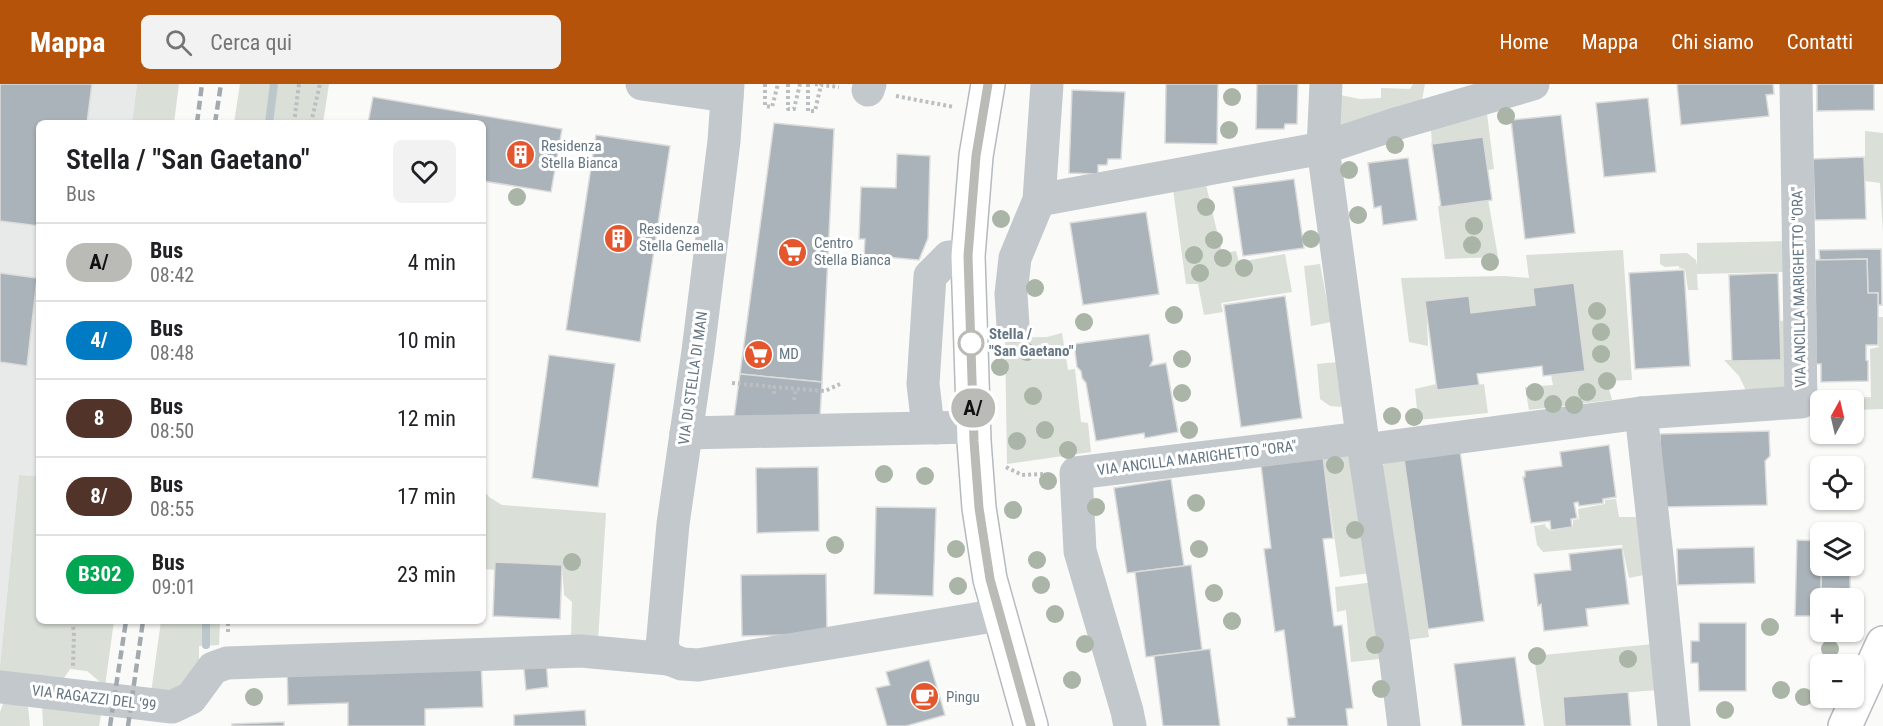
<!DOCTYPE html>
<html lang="it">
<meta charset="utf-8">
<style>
body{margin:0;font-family:"Roboto Condensed",sans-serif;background:#f2f2f2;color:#202124;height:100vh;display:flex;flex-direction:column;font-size:22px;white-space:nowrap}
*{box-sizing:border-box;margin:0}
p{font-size:20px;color:#757577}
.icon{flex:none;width:33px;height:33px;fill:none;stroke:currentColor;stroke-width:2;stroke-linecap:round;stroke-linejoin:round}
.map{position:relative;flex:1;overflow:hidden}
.drawer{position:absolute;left:36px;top:36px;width:450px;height:504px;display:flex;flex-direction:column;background:#fff;border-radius:9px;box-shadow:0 2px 4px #0004}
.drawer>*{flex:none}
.badge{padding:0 12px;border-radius:20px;font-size:21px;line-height:39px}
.needle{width:39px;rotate:8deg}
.fabs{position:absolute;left:1810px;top:306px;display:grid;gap:12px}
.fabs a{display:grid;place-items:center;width:54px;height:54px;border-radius:9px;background:#fff;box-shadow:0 2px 4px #0004;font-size:30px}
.map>.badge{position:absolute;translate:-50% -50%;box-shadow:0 0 0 3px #fff}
.round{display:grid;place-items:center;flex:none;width:63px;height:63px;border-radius:9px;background:#f2f2f2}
.summary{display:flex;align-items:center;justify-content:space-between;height:102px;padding:0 30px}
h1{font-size:28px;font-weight:600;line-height:45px}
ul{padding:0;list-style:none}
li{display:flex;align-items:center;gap:18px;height:78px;padding:0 30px;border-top:2px solid #e0e0e0}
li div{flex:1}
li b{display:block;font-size:22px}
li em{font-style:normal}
li .badge{min-width:66px;font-weight:700;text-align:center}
header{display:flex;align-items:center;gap:36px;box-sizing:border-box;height:84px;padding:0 30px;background:#b45309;color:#fff}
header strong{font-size:28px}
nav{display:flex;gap:33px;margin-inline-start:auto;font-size:21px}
.search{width:420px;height:54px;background:#f2f2f2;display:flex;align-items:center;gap:15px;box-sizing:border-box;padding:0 21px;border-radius:9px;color:#757577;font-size:22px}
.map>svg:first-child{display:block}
.built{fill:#e8e9e9}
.green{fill:#dadfd7}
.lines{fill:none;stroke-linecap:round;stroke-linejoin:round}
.stream{stroke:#bbc7cb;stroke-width:8}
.building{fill:#aab3b9;stroke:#dcdcda;stroke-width:1.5}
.major-casing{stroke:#b5babe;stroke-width:36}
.path{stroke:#bbbfc2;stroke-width:4;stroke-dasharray:3 3;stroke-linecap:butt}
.minor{stroke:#c3c8cc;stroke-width:33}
.major{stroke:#fff;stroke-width:33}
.rail{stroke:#a2aab0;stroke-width:4.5;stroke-dasharray:9 4.5;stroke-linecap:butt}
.tree{fill:#aab4a7}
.line-casing{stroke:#fff;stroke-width:14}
.line{stroke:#babab7;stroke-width:9}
.stop-dot{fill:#fff;stroke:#babab7;stroke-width:3}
.labels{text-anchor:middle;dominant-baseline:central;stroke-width:6;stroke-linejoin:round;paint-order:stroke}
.poi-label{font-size:15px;fill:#657683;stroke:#fff;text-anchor:start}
.street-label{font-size:15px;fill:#657683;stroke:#fff}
.stop-label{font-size:15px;font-weight:bold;fill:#657683;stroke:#fff;text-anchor:start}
</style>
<header>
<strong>Mappa</strong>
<div class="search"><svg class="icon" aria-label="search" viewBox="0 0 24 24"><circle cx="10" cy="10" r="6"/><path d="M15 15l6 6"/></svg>Cerca qui</div>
<nav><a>Home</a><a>Mappa</a><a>Chi siamo</a><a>Contatti</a></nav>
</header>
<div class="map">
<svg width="1883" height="642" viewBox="0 0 1883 642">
<rect width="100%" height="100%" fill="#fafaf8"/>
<path class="built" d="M0 0H137L132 39H39V392L19 391 0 582Z"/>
<g class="green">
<path d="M137 0H179L174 39H132Z"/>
<path d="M240 0H329L323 39H234Z"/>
<path d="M1413 0H1425L1420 27 1339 51 1340 11 1360 15 1381 14V4L1410 5Z"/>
<path d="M1486 22 1494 85 1488 86 1483 53 1432 60 1431 46Z"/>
<path d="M1865 47 1883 49V149L1880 99 1865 97Z"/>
<path d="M1204 92 1222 169 1236 167 1239 178 1285 170 1292 208 1221 219 1223 228 1204 231 1198 200H1186L1172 98Z"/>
<path d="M1488 115 1498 173 1445 175 1438 122Z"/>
<path d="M1788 157 1783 188 1697 190 1698 206H1688L1685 185 1679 184V182L1665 183 1660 180V170L1687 169 1696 176 1697 182V159Z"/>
<path d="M1623 166 1632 296 1607 297 1612 316 1529 326 1525 303 1553 301 1551 291 1585 286 1573 199 1533 204 1535 221 1471 229 1426 217 1428 262 1409 258 1401 194 1505 192 1529 194 1526 171Z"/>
<path d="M1320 180 1331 238 1311 242 1304 182Z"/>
<path d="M1878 233H1883V325L1854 326V316H1832V315L1871 313 1870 265 1879 263Z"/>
<path d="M1790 236V306L1750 315 1739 292 1724 276 1781 275 1780 237Z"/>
<path d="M1062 249 1068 286 1075 285 1081 338 1088 339 1091 368 1007 380 1005 254 1047 253Z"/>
<path d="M1338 278 1342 320 1340 323 1330 322 1320 315 1317 280Z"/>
<path d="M1436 300 1437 306 1484 300 1488 329 1418 336 1415 305Z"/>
<path d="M1399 368 1404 375 1429 553 1408 556 1376 387Z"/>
<path d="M1351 372 1370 489 1340 493 1323 373Z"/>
<path d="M19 391 39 392V537H114L105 602 87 587 70 585 60 600 0 599V582Z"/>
<path d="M483 406 489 413 502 421 606 429 598 557 571 552 572 518 564 511 562 481 495 478V486L483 485Z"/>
<path d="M1616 415 1619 433H1638L1644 491 1629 494 1622 461 1543 468 1537 461 1534 442 1546 440 1545 442 1551 447 1573 443V436L1579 435 1578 425 1605 420V416Z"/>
<path d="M1375 498 1388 574 1351 578 1346 526 1337 528 1335 503Z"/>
<path d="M161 537H220L219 561 199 562V583L183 604 151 609Z"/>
<path d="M1653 560 1659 606 1563 613 1565 642H1544L1534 572Z"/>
<path d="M4 617 28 623 30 642H0V628Z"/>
<path d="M42 620H103L99 642H43Z"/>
</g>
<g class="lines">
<g class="stream">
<path d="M269 39 274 0"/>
<path d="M206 537V561"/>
</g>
</g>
<g class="building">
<path d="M0 0H92L87 39H39V142L0 137Z"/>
<path d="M1166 0H1218L1217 60 1165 59Z"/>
<path d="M1257 0H1298L1297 40H1285L1284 45H1256Z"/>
<path d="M1677 0H1773L1774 10 1766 11 1769 32 1681 41Z"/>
<path d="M1817 0H1874V26L1817 27Z"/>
<path d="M1072 6 1125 8 1121 75H1108L1107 81H1098V90L1069 89Z"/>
<path d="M373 13 562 45 551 108 483 97V39H368Z"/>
<path d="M1648 14 1656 88 1604 93 1596 19Z"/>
<path d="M1561 31 1575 149 1525 155 1511 36Z"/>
<path d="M774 39 834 45 822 298 740 290Z"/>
<path d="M596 51 670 62 640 258 566 246Z"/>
<path d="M1483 53 1492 116 1441 123 1432 60Z"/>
<path d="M897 70 930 72 928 154 919 176 864 171 865 155H859L861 103 896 104Z"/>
<path d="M1864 73 1866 135 1815 136 1813 75Z"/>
<path d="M1408 74 1417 136 1383 141 1381 122 1374 124 1368 79Z"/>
<path d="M1294 95 1304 164 1243 172 1233 103Z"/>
<path d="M1146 128 1159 210 1083 221 1070 139Z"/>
<path d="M1881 165 1882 221H1878V209H1868L1867 175 1820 176 1819 166Z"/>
<path d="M1867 175 1868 209H1878V261H1866V276L1868 277V297L1821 298V280H1816L1815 176Z"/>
<path d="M1684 186 1690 282 1635 285 1629 189Z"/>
<path d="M0 189 37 194 27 282 0 278Z"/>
<path d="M1778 189 1781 276 1732 277 1729 191Z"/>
<path d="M1574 199 1585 287 1543 292 1542 282 1477 290 1479 301 1437 306 1425 217 1469 212 1471 229 1535 221 1533 204Z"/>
<path d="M1285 212 1302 334 1241 343 1224 221Z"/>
<path d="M1149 250 1153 276 1150 282 1166 279 1178 348 1145 354 1144 349 1096 357 1086 299 1082 294 1081 287 1077 283 1074 260Z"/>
<path d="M549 271 615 280 598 403 532 394Z"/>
<path d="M740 290 822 298 820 332 734 334Z"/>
<path d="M1769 347 1770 372 1765 377 1767 421 1662 423 1660 350Z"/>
<path d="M1609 361 1616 413 1603 415V419L1579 422 1578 418 1574 419 1577 434 1571 435 1572 443 1551 446 1550 437 1531 439 1523 393H1525V387L1562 382 1560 368Z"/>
<path d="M1460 367 1484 537 1428 545 1404 375Z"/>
<path d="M1323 373 1333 454 1323 455 1334 542 1342 541 1353 624 1346 625 1348 642H1288L1287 634 1295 633 1284 546 1275 548 1264 465 1271 464 1261 381Z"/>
<path d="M818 383 819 447 757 449 756 384Z"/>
<path d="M1171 395 1184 482 1127 489 1114 404Z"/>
<path d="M876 423 936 424 933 512 874 510Z"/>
<path d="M1797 456 1821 457V504L1850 505V514H1821V532H1795Z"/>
<path d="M1754 463 1755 499 1678 501 1677 465Z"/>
<path d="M1622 464 1629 520 1586 525 1588 542 1544 547 1541 520 1538 522 1534 490 1571 486 1569 470Z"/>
<path d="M495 478 562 481 560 535 493 532Z"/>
<path d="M1191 481 1202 566 1146 573 1135 488Z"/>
<path d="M1822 482H1850V505L1821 504Z"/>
<path d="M826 490 827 550 742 552 741 491Z"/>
<path d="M1699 539H1746V607H1699L1698 579H1691V557H1699Z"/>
<path d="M1210 565 1220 642H1163L1154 572Z"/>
<path d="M1515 573 1525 642H1462L1454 580Z"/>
<path d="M546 574 548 603 526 606 523 575Z"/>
<path d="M929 576 945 631 906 642H887L876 604 890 601 886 588Z"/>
<path d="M481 577 483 623 425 625V642H348V619L288 621 287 582Z"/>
<path d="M1628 608 1631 642H1565L1563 613Z"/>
<path d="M585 626 586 642H514V631Z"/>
<path d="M284 638V642H232V640Z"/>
</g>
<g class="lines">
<defs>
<g id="major">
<path d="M988 0 976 72 968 172 974 357 979 424 990 495 1031 642"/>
<path d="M1845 642 1883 559"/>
</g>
</defs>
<use href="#major" class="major-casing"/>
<g class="path">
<path d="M765 0V22L772 23 778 0"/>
<path d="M788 0V25H794L800 0"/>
<path d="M808 0V27H815L821 1 839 3"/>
<path d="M815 0 821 1"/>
<path d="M896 12 954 23"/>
<path d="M294 39 299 0"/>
<path d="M311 39 320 0"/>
<path d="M732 299 774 303"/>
<path d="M774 310V303L825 307 840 300"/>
<path d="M794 316 796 305"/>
<path d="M1006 383 1022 391 1045 390"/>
<path d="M72 537 74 548 73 582"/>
<path d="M228 548V537"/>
</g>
<g class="minor">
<path d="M642 0 727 12"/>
<path d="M728 0 724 57 698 267 673 440 662 563 669 575 682 580 698 581 999 531"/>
<path d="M1326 0 1323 64 1364 366 1394 562 1404 642"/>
<path d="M868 6 870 0"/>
<path d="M1039 116 1323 64 1399 39 1533 0"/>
<path d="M1013 242 1011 210 1015 174 1039 116 1047 0"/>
<path d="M1641 329 1658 481 1674 642"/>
<path d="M936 344 927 334 923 300 930 192 949 173 968 172"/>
<path d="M686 349 973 343"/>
<path d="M1364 366 1641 329 1801 318 1796 0"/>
<path d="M0 603 172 623 191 614 213 584 227 579 581 567 669 575"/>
<path d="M1130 642 1127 627 1080 467 1076 389 1362 354"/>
</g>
<use href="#major" class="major"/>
<g class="rail">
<path d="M197 39 202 0"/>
<path d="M215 39 221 0"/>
<path d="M110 642 126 537"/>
<path d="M128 642 143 537"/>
</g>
</g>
<g class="tree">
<circle cx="1232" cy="13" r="9"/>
<circle cx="1506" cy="32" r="9"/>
<circle cx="1229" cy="46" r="9"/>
<circle cx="1395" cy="61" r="9"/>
<circle cx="1349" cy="86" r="9"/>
<circle cx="517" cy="113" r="9"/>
<circle cx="1206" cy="123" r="9"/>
<circle cx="1358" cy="131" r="9"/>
<circle cx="1001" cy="135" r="9"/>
<circle cx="1474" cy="142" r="9"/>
<circle cx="1311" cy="155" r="9"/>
<circle cx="1214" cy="156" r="9"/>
<circle cx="1472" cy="161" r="9"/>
<circle cx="1194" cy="171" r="9"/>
<circle cx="1223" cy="174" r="9"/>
<circle cx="1490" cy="178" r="9"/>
<circle cx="1244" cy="184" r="9"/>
<circle cx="1200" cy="189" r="9"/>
<circle cx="1035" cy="204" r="9"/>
<circle cx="1597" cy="227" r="9"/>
<circle cx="1174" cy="231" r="9"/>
<circle cx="1084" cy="238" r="9"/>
<circle cx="1601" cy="248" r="9"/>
<circle cx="1027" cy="268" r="9"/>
<circle cx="1601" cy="270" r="9"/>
<circle cx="1182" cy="275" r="9"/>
<circle cx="1000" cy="283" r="9"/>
<circle cx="1607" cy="297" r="9"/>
<circle cx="1535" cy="308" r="9"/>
<circle cx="1587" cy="308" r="9"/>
<circle cx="1182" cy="309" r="9"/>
<circle cx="1033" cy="312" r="9"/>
<circle cx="1553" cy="320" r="9"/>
<circle cx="1574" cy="321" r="9"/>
<circle cx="1392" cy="332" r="9"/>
<circle cx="1414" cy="333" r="9"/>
<circle cx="1045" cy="346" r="9"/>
<circle cx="1189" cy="346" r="9"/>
<circle cx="1017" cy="357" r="9"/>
<circle cx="1068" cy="366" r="9"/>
<circle cx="1335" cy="381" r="9"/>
<circle cx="884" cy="390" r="9"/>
<circle cx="925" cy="392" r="9"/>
<circle cx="1048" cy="397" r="9"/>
<circle cx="1196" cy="419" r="9"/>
<circle cx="1096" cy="423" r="9"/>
<circle cx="1013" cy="426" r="9"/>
<circle cx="1355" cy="446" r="9"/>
<circle cx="835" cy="461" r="9"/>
<circle cx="956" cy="465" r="9"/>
<circle cx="1199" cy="465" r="9"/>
<circle cx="1037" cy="476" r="9"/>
<circle cx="572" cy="478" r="9"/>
<circle cx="1041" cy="501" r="9"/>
<circle cx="958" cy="502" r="9"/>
<circle cx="1214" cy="509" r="9"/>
<circle cx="1055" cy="530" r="9"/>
<circle cx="1232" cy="537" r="9"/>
<circle cx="1770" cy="543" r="9"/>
<circle cx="1085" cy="560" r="9"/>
<circle cx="1375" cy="561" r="9"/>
<circle cx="1830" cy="565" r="9"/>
<circle cx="1537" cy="572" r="9"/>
<circle cx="1628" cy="575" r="9"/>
<circle cx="1072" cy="596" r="9"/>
<circle cx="1381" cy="605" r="9"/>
<circle cx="1781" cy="606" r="9"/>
<circle cx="254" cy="613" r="9"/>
<circle cx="1804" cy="613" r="9"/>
<circle cx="1725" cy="626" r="9"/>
</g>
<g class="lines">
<defs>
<path id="line" d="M988 0 976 72 968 172 974 357 979 424 990 495 1031 642"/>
</defs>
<use href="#line" class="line-casing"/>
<use href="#line" class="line"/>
</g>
<defs>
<symbol id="building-disc" viewBox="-11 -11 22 22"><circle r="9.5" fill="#e4572e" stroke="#fff"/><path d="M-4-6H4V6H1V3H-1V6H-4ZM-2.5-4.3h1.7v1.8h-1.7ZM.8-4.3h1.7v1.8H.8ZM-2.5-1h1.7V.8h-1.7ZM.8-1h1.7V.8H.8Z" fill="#fff"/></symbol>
<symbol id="supermarket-disc" viewBox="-11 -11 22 22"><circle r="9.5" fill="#e4572e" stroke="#fff"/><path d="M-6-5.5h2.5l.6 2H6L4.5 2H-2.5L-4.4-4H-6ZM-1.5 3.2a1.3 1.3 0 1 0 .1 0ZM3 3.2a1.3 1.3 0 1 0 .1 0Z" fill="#fff"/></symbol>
<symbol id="cafe-disc" viewBox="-11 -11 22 22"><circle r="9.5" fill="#e4572e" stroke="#fff"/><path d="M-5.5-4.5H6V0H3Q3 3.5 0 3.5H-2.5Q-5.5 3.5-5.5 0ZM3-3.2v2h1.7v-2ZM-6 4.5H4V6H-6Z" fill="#fff"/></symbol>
</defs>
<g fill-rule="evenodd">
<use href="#building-disc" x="504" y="54" width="33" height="33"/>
<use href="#building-disc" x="602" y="138" width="33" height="33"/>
<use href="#supermarket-disc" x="776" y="152" width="33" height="33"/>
<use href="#supermarket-disc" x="742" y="254" width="33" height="33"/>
<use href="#cafe-disc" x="908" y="596" width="33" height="33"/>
</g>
<circle class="stop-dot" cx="971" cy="259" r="12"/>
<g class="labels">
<g class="poi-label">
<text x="541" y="62">Residenza<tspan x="541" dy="17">Stella Bianca</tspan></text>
<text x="639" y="145">Residenza<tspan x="639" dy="17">Stella Gemella</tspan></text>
<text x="814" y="159">Centro<tspan x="814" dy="17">Stella Bianca</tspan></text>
<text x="779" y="270">MD</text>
<text x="946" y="613">Pingu</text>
</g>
<g class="street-label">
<text transform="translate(1799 203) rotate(-91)">VIA ANCILLA MARIGHETTO "ORA"</text>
<text transform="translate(693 294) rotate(-82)">VIA DI STELLA DI MAN</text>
<text transform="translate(1197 374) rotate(-7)">VIA ANCILLA MARIGHETTO "ORA"</text>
<text transform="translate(94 614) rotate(7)">VIA RAGAZZI DEL '99</text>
</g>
<g class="stop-label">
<text x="989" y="250">Stella /<tspan x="989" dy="17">"San Gaetano"</tspan></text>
</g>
</g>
</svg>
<div class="fabs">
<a><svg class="needle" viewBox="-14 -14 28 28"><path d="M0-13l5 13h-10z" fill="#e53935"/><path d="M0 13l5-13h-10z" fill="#757577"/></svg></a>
<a><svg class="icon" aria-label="locate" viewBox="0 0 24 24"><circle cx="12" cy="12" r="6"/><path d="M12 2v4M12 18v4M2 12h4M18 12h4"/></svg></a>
<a><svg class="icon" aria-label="layers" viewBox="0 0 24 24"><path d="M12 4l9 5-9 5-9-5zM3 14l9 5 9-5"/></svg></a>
<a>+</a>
<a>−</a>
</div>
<b class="badge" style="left:973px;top:324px;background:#babab7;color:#111">A/</b>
<section class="drawer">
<div class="summary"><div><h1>Stella / &quot;San Gaetano&quot;</h1><p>Bus</p></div><a class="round"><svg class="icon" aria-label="heart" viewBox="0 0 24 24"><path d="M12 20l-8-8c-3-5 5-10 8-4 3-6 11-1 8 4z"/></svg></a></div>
<ul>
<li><span class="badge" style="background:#babab7;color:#111">A/</span><div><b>Bus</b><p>08:42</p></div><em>4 min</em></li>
<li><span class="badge" style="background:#007bc3;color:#fff">4/</span><div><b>Bus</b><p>08:48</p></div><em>10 min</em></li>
<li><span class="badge" style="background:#52332a;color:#fff">8</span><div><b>Bus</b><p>08:50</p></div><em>12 min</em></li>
<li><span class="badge" style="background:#52332a;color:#fff">8/</span><div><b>Bus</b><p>08:55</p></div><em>17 min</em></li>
<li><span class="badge" style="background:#00a651;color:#fff">B302</span><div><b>Bus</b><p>09:01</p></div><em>23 min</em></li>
</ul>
</section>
</div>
